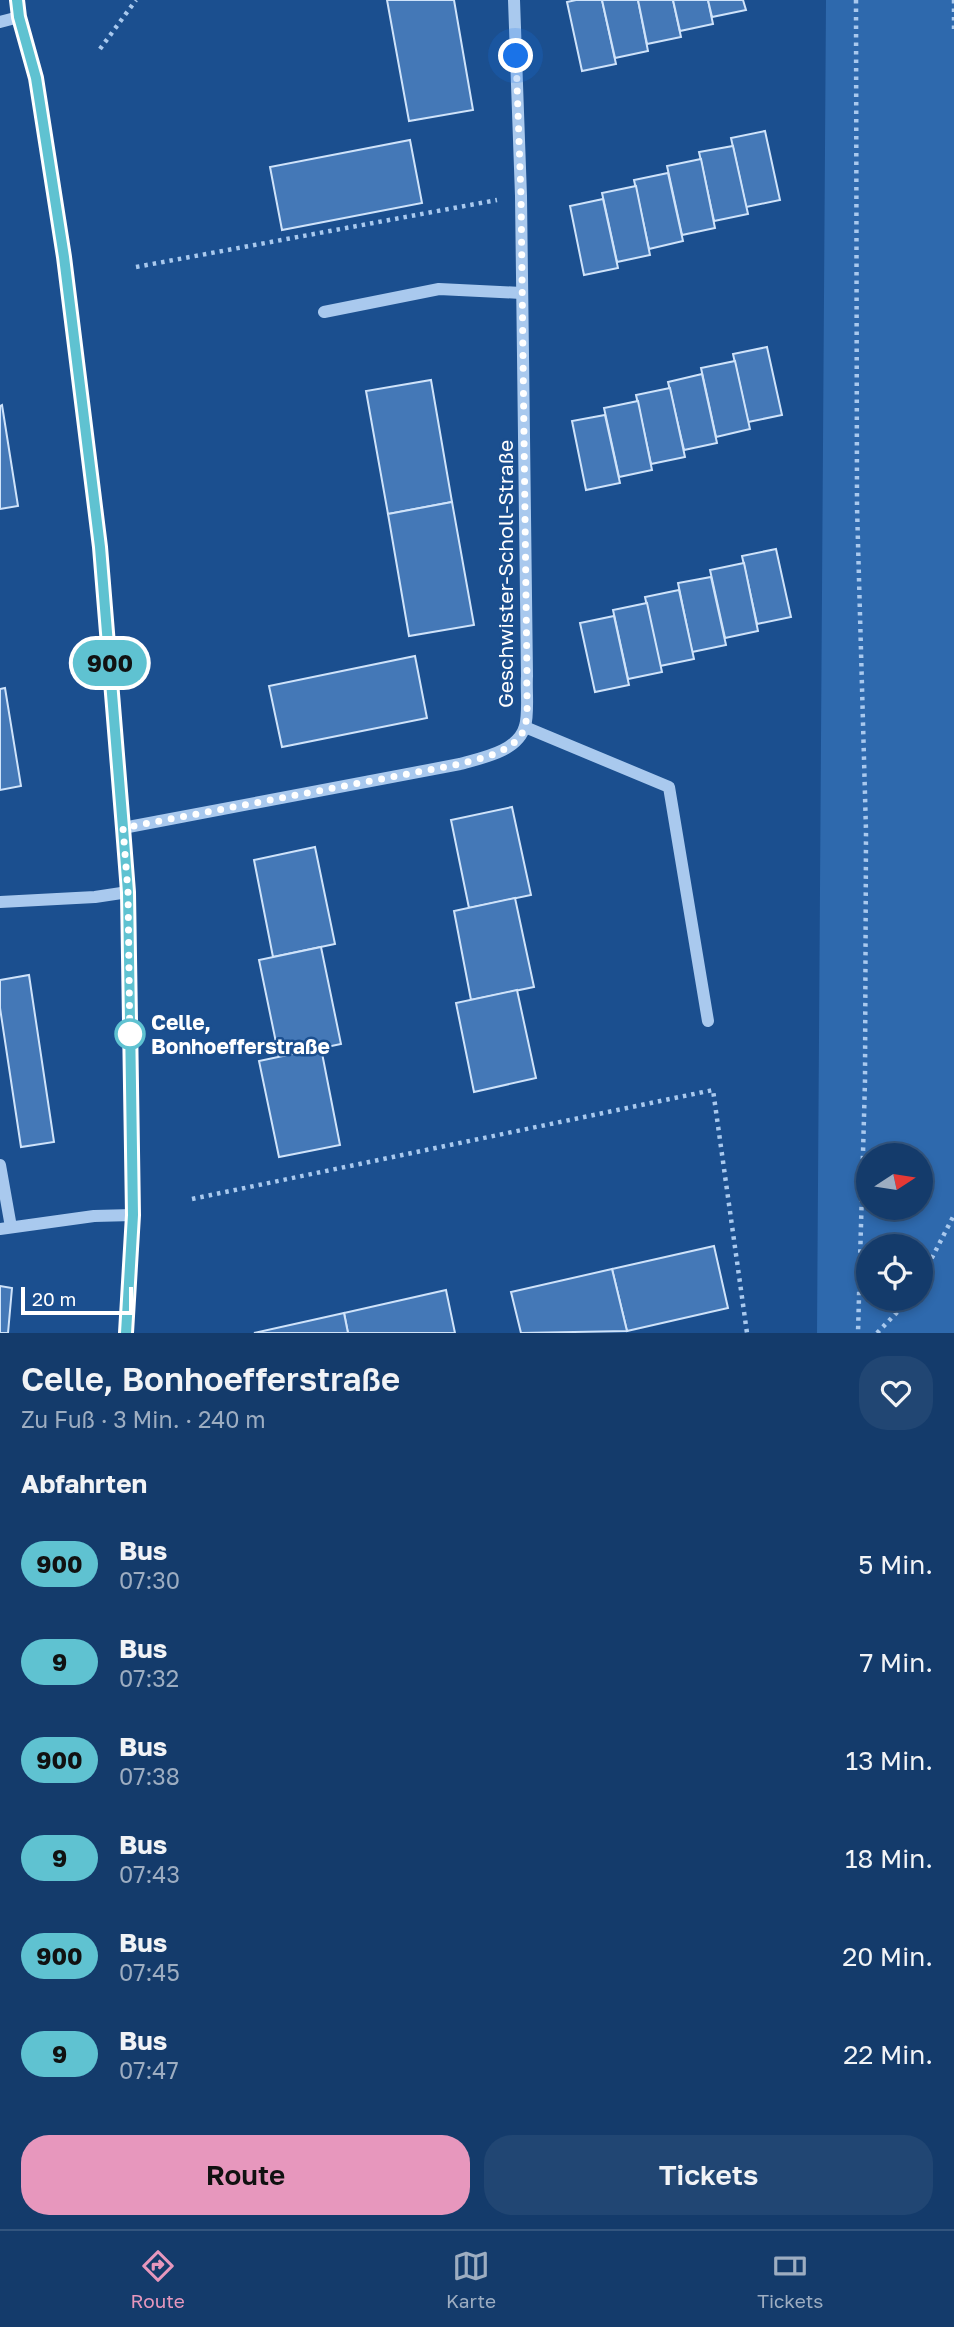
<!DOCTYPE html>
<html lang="de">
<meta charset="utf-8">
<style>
body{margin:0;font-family:"Golos Text",sans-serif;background:#214673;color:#f1f3f6;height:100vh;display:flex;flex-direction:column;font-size:26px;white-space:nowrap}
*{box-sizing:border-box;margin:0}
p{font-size:23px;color:#9dadc1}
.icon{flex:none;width:38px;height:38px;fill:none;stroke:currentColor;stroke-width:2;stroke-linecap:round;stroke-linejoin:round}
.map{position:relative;height:1333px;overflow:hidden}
.side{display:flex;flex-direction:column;background:#143b6b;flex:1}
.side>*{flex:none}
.badge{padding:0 14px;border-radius:23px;font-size:24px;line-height:46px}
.needle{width:46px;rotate:78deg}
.tools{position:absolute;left:856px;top:1143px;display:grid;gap:14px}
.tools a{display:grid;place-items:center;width:77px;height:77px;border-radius:50%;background:#143b6b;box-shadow:0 4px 10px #0003,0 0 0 2px #33557e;font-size:35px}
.scale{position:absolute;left:21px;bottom:18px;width:112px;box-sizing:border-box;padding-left:7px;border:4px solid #fff;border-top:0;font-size:19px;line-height:24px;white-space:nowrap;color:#fff;-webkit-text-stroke:5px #1b4f8f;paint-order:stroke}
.you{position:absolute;width:35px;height:35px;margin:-18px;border:5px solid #fff;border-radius:50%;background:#1a73e8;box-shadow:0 0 0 10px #1a73e833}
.map>.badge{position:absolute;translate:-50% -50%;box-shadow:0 0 0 4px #fff}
h2{padding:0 21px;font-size:26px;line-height:63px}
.round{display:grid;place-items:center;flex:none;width:74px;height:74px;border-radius:28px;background:#214673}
.headline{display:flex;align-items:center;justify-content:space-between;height:119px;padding:0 21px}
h1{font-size:33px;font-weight:600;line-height:52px}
.cta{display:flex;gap:14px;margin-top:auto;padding:14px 21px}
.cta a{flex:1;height:80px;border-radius:28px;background:#e797bd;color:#111;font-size:28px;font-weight:600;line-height:80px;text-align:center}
.cta a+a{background:#214673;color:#f1f3f6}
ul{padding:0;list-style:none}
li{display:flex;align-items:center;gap:21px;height:98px;padding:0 21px}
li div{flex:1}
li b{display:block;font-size:26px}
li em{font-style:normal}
li .badge{min-width:77px;font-weight:700;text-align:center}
.tabs{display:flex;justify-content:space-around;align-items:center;height:98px;border-top:2px solid #33557e;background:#143b6b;font-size:19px;color:#9dadc1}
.tabs a{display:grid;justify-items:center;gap:4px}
.tabs .selected{color:#e797bd}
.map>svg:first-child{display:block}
.green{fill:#2e69ad;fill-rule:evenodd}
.building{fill:#4478b7;stroke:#cfe3fa;stroke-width:2}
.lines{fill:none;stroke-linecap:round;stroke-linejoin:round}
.path{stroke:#a9c9ee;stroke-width:4.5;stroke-dasharray:3.5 5;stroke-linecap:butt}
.minor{stroke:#a9c9ee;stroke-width:12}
.line-casing{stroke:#fff;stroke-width:16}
.line{stroke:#5fc2d1;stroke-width:10}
.walk{stroke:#fff;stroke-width:7;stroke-dasharray:0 12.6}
.stop-dot{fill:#fff;stroke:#5fc2d1;stroke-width:3.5}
.labels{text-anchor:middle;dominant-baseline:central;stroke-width:5;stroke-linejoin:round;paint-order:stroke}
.street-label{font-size:21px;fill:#fff;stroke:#1b4f8f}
.stop-label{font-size:21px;font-weight:bold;fill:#fff;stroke:#1b4f8f;text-anchor:start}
</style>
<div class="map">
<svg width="954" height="1333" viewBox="0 0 954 1333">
<rect width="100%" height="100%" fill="#1b4f8f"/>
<path class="green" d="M826 0H954V1333H817ZM868 1155H920V1208H868ZM868 1246H920V1298H868Z"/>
<g class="building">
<path d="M387 0H454L473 110 409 121Z"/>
<path d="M576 0H602L616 64 582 71 567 2Z"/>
<path d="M602 0H638L648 51 615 58Z"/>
<path d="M638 0H673L681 37 647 44Z"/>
<path d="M673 0H708L713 24 680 31Z"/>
<path d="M708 0H743L746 10 712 17Z"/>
<path d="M765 131 780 200 746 207 731 138Z"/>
<path d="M410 140 422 203 282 230 270 167Z"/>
<path d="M733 146 748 214 714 221 699 152Z"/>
<path d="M701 159 715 228 682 235 667 166Z"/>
<path d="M668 173 683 241 649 249 634 180Z"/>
<path d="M636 186 650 255 617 262 602 193Z"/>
<path d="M603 199 618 268 584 275 570 206Z"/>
<path d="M767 347 782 415 748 422 733 354Z"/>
<path d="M735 361 750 429 716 437 701 368Z"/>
<path d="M702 374 717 443 684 450 668 382Z"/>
<path d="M431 380 452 502 388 514 366 391Z"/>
<path d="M670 388 685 457 651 464 636 395Z"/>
<path d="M638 401 652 470 619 477 604 408Z"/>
<path d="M2 405 18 506 0 509V406Z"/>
<path d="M605 415 620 483 586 490 572 421Z"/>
<path d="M452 502 474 625 409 636 388 514Z"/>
<path d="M776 549 791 617 757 624 742 556Z"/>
<path d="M744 563 758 631 725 638 710 570Z"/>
<path d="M711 577 726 645 692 652 678 583Z"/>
<path d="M679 590 694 659 660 666 645 597Z"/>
<path d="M647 603 662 672 628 679 613 610Z"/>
<path d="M614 616 629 685 595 692 580 623Z"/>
<path d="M415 656 427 718 282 747 269 686Z"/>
<path d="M5 688 21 786 0 790V689Z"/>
<path d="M512 807 531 895 469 908 451 820Z"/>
<path d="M315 847 335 944 273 957 254 860Z"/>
<path d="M515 898 534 987 471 1000 454 911Z"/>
<path d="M321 947 341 1044 279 1057 259 960Z"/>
<path d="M29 975 54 1142 21 1147 0 1008V980Z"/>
<path d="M517 990 536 1078 474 1092 456 1003Z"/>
<path d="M321 1048 340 1145 279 1157 259 1061Z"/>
<path d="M714 1246 728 1308 627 1331 612 1269Z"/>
<path d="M612 1269 627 1331 521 1333 511 1292Z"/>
<path d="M0 1286 12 1288 8 1333H0Z"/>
<path d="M446 1290 455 1333H348L344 1313Z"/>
<path d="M344 1313 348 1333H254Z"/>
</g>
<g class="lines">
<g class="path">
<path d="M856 0 857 507 866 831 865 1081 858 1333"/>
<path d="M954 0V33"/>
<path d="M100 49 136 0"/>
<path d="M136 267 497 200"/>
<path d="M192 1199 713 1090 747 1333"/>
<path d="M920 1281 954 1215"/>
<path d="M877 1333 911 1298"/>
</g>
<g class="minor">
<path d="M17 0 19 17 36 78 64 257 100 547 123 828 128 892 133 1215 126 1333"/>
<path d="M0 22 19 17"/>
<path d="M324 312 439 289 521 293"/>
<path d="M525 727 669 787 708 1021"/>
<path d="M123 828 460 764C481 758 518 752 525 726 529 713 526 690 527 676L521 196 514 0"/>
<path d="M0 902 95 897 128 892"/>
<path d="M0 1165 11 1227"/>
<path d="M0 1229 94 1216 133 1215"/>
</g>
</g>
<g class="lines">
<defs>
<path id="line" d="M17 0 19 17 36 78 64 257 100 547 123 828 128 892 133 1215 126 1333"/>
</defs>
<use href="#line" class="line-casing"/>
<use href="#line" class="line"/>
<path class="walk" d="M130 1034V1045L128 892 123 828 460 764C481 758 518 752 525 726 529 712 526 691 527 676L521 196 516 56"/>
</g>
<circle class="stop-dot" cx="130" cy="1034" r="14"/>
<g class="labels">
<g class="street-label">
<text transform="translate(505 574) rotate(-90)">Geschwister-Scholl-Straße</text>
</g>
<g class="stop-label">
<text x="151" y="1022">Celle,<tspan x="151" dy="24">Bonhoefferstraße</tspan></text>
</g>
</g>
</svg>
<div class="tools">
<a><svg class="needle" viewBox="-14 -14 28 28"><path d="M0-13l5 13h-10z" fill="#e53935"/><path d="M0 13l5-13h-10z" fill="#9dadc1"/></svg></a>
<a><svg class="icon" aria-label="locate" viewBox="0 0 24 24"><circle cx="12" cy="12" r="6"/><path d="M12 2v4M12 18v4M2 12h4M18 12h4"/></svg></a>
</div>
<div class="scale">20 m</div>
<div class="you" style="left:516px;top:56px"></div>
<b class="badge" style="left:110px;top:663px;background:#5fc2d1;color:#111">900</b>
</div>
<section class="side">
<div class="headline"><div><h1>Celle, Bonhoefferstraße</h1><p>Zu Fuß · 3 Min. · 240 m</p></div><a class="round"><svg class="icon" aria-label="heart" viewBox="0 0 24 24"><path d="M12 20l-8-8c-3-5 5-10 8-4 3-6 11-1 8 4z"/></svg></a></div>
<h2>Abfahrten</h2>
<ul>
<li><span class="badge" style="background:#5fc2d1;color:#111">900</span><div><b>Bus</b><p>07:30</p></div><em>5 Min.</em></li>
<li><span class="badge" style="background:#5fc2d1;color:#111">9</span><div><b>Bus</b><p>07:32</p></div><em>7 Min.</em></li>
<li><span class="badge" style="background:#5fc2d1;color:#111">900</span><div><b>Bus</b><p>07:38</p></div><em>13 Min.</em></li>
<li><span class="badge" style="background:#5fc2d1;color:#111">9</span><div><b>Bus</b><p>07:43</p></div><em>18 Min.</em></li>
<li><span class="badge" style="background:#5fc2d1;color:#111">900</span><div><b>Bus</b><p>07:45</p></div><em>20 Min.</em></li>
<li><span class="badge" style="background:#5fc2d1;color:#111">9</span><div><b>Bus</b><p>07:47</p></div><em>22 Min.</em></li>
</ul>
<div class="cta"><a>Route</a><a>Tickets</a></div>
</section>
<nav class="tabs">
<a class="selected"><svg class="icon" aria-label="directions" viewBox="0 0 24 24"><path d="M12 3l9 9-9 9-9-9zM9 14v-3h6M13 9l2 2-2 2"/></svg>Route</a>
<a><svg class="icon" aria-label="map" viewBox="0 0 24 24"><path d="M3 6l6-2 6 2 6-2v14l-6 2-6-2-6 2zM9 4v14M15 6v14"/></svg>Karte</a>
<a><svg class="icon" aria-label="tickets" viewBox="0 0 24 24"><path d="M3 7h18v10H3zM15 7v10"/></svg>Tickets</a>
</nav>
